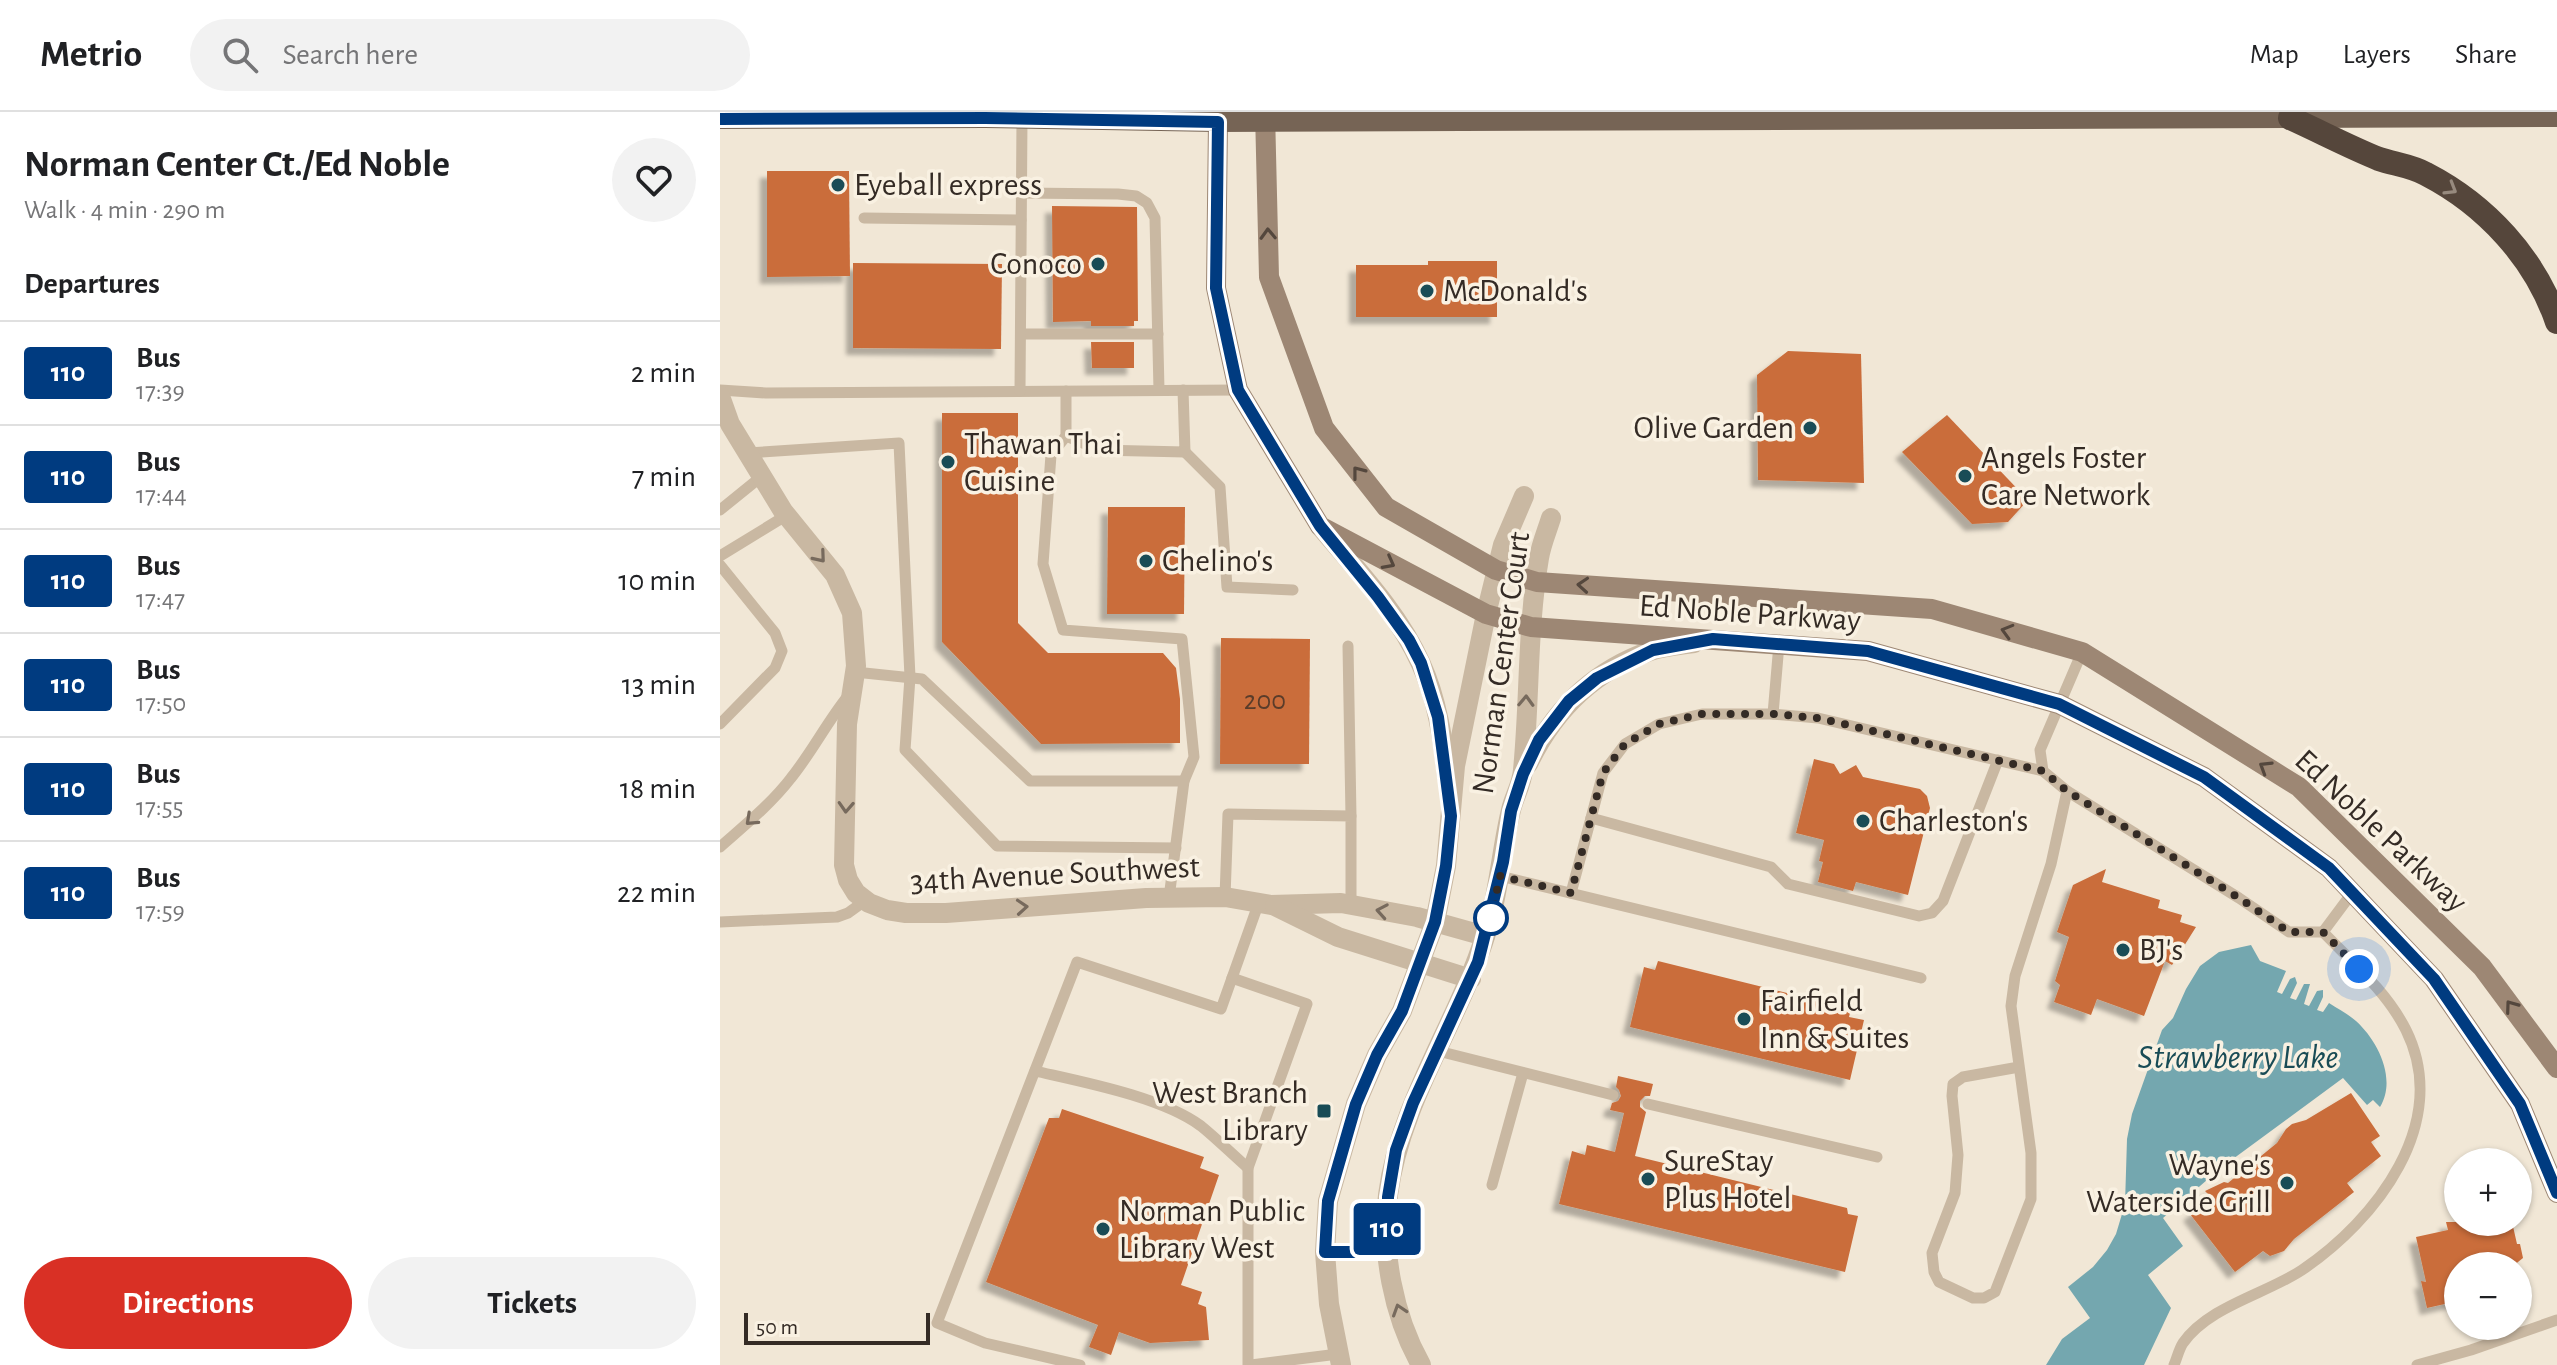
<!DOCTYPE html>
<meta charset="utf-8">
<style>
body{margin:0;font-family:"Alegreya Sans",sans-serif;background:#f2f2f2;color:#202124;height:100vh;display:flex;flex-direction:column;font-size:30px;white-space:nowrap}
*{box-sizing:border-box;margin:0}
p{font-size:26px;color:#757577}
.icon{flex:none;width:44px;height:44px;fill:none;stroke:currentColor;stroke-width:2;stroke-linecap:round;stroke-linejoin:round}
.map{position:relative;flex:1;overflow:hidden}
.panel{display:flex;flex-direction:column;background:#fff;width:720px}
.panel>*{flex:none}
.badge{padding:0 16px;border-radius:6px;font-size:28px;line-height:52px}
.buttons{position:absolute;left:1724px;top:1036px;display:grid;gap:16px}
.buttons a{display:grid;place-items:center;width:88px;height:88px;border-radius:50%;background:#fff;box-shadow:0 2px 6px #0004;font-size:40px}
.scale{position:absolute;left:24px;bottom:20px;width:186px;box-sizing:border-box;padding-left:8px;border:4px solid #342b25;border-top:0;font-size:22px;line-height:28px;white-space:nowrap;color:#342b25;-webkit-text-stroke:6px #f9f1e2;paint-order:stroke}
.you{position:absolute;width:40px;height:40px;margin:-20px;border:6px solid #fff;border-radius:50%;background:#1a73e8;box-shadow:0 0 0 12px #1a73e833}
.map>.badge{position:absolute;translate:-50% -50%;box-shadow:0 0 0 4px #fff}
h2{padding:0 24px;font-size:30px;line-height:72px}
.round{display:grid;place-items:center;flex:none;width:84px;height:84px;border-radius:42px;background:#f2f2f2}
.headline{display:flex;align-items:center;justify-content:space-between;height:136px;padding:0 24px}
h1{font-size:38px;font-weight:700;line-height:60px}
.primary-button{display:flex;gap:16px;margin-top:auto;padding:16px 24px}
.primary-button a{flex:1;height:92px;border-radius:48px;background:#d93025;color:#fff;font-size:32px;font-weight:700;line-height:92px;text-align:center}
.primary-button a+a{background:#f2f2f2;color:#202124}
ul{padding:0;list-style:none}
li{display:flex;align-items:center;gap:24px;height:104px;padding:0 24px;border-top:2px solid #e0e0e0}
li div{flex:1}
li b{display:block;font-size:30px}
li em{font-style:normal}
li .badge{min-width:88px;font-weight:700;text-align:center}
header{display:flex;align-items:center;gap:48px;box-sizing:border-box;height:112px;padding:0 40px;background:#fff;border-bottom:2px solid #e0e0e0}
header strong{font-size:38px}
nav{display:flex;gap:44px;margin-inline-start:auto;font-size:28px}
.search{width:560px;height:72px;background:#f2f2f2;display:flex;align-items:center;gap:20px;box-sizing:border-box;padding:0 28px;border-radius:44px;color:#757577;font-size:30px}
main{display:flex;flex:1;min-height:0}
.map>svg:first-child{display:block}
.water{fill:#74a7af}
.building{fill:#ca6d3b;filter:url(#shadow)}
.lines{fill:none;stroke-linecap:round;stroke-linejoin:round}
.service{stroke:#c9b8a2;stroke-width:11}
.minor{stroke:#c9b8a2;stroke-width:20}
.tertiary{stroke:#c9b8a2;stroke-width:20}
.secondary{stroke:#9d8774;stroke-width:20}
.primary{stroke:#766455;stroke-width:20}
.motorway{stroke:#55463b;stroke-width:24}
.oneway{stroke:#978a7e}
.oneway2{stroke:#54473d}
.oneway3{stroke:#776a5d}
.line-casing{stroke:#fff;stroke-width:18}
.line{stroke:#003b80;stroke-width:12}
.walk{stroke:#342b25;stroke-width:8;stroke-dasharray:0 14.4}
.poi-dot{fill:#194c56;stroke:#f9f1e2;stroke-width:3}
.stop-dot{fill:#fff;stroke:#003b80;stroke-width:4}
.labels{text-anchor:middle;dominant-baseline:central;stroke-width:7;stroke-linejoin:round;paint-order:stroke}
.number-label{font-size:28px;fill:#5a3c2a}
.poi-label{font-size:32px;fill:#342b25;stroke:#f9f1e2;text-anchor:start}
.street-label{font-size:32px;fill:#342b25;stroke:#f9f1e2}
.water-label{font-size:34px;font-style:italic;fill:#194c56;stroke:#f9f1e2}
</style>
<header>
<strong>Metrio</strong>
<div class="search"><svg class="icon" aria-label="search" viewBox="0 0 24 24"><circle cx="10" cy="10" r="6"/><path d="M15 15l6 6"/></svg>Search here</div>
<nav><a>Map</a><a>Layers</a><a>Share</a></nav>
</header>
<main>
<section class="panel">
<div class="headline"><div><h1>Norman Center Ct./Ed Noble</h1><p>Walk · 4 min · 290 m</p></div><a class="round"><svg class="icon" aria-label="heart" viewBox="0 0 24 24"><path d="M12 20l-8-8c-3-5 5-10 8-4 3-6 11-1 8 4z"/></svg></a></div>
<h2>Departures</h2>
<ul>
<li><span class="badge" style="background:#003b80;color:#fff">110</span><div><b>Bus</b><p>17:39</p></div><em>2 min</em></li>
<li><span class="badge" style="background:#003b80;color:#fff">110</span><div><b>Bus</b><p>17:44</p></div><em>7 min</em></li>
<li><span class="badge" style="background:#003b80;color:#fff">110</span><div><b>Bus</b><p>17:47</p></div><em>10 min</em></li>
<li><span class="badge" style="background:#003b80;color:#fff">110</span><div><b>Bus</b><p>17:50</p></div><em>13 min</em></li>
<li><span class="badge" style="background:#003b80;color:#fff">110</span><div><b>Bus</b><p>17:55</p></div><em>18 min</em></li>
<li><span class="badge" style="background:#003b80;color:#fff">110</span><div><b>Bus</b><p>17:59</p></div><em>22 min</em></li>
</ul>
<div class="primary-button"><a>Directions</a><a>Tickets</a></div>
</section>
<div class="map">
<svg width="1837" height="1253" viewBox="0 0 1837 1253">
<defs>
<filter id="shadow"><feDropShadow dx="-7" dy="7" stdDeviation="2" flood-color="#0004"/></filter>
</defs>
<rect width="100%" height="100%" fill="#f1e7d6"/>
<path class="water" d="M1531 833 1540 849 1566 859 1557 880 1562 882 1570 867 1575 865 1577 871 1570 886 1576 888 1584 872H1590L1584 892 1589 894 1597 879 1603 878V885L1597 898 1603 900 1609 891C1618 897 1628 902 1636 909 1658 929 1677 967 1660 995L1653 988 1647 993 1623 966 1502 1055 1443 1106 1463 1134 1428 1163 1451 1196 1424 1253H1326L1342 1227 1370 1206 1348 1175 1373 1155 1387 1138 1396 1122 1405 1092 1407 1027 1412 1002 1442 918 1453 906 1466 877 1480 854 1499 840Z"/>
<g class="building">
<path d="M47 59H129L130 164 47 165Z"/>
<path d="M332 94 417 95 418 209H414V214H371V209L333 210Z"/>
<path d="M708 149H777V205H636V153H708Z"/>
<path d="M133 151 282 152 281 237 133 236Z"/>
<path d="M371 230H414V256H372Z"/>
<path d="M1068 239 1141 242 1144 371 1038 368 1037 263Z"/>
<path d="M222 301H298V511L328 541H443L456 556 460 587V631L321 632 222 530Z"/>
<path d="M1227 303 1308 388 1288 410 1252 412 1182 340Z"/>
<path d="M388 395H465L464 502H387Z"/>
<path d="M501 526 590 527 589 652H500Z"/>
<path d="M1094 647 1114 652 1120 662 1136 653 1143 665 1200 677 1207 684 1210 696 1188 783 1136 770 1133 779 1098 770 1103 750 1099 749 1104 728 1076 721Z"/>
<path d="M1386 757 1382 770 1440 788 1438 796 1462 803 1460 810 1476 815 1452 853 1445 849 1424 904 1377 887 1371 903 1334 890 1340 873 1335 869 1349 825 1337 820 1353 773Z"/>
<path d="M938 849 1131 897 1129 905 1144 908 1130 968 910 915 924 855 935 858Z"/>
<path d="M898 964 933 972 930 984H925L920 989V995L926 1000 915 1044 1127 1096 1128 1102 1138 1104 1125 1160 839 1092 852 1039 865 1043 867 1033 895 1040 904 1001 890 998 892 991 898 989 901 984 899 978 896 975Z"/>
<path d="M1631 981 1660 1024 1651 1030 1661 1044 1627 1071 1634 1080 1574 1127 1564 1139 1550 1144 1543 1139 1515 1160 1470 1102 1491 1085 1485 1079 1504 1070 1508 1071 1557 1031 1566 1017 1572 1012 1586 1008Z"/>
<path d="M342 997 484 1045 480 1056 499 1063 461 1173 482 1180 478 1192 486 1195 489 1228 430 1231 399 1220 391 1243 369 1235 378 1213 266 1170 329 1006H339Z"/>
<path d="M1726 1110H1792L1797 1132H1800L1803 1146 1793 1154H1738V1189L1707 1196 1701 1169 1706 1170 1696 1125 1728 1118Z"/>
</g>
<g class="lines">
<g class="service">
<path d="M301 81 398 82 416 84 427 91 435 106 439 278"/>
<path d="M144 106 301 108"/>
<path d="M301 222H438"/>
<path d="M0 278 46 281 518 278"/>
<path d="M300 279 302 6"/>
<path d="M346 279V324L331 343 323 452 343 518 462 527 474 645 464 669"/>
<path d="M346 324 379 338 465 340 463 278"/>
<path d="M465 340 500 375 507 475 573 478"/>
<path d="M28 341 179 331 190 565 185 638 277 734 456 736"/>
<path d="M0 398 42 364"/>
<path d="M0 444 67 403"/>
<path d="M0 453 55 521 62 539 55 556 0 612"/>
<path d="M628 534 631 704"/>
<path d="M1362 540 1320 638 1323 659 1347 679 1519 786 1569 820H1603"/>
<path d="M135 560 202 567 310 669H464L449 786"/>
<path d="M1053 602 1059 532"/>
<path d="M871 706 1051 755 1068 772 1199 804 1212 801 1223 789 1278 648"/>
<path d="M0 735C25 713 51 692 71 666 92 640 107 610 128 584"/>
<path d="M780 764 1201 866"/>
<path d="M851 781 883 661 905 632 939 612 982 602H1053L1098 606 1323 659"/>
<path d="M505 785 508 702 631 704V794"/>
<path d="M0 810 117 805 128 801 146 788"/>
<path d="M512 866 587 892 528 1056V1253"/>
<path d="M718 939 893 983"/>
<path d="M1299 955 1243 965 1233 972 1232 984 1238 1043 1235 1081 1212 1141 1214 1160 1219 1170 1253 1186H1264L1275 1180 1311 1087V1041L1291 894 1295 864 1331 752 1347 679"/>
<path d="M315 959C363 970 442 985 481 1014 497 1027 512 1042 528 1056"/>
<path d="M928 992 1157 1045"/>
<path d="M772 1073 803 961"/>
<path d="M605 1140H667"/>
<path d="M360 1253 265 1231 217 1211 357 850 501 897 539 790"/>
<path d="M531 1253 618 1242"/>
<path d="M1454 1253C1457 1246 1459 1237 1463 1231 1489 1194 1546 1182 1582 1158 1656 1108 1732 1011 1686 918 1667 880 1632 850 1603 820L1632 781"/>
<path d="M1697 1253 1751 1238 1837 1208"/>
</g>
<g class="minor">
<path d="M0 284 10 312 63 399 115 463 132 501 136 554 127 612 124 753 128 768 136 781 149 791 167 798 186 801H226L426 786 505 785 551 793 621 791 697 805 765 824"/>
<path d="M555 794 618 825 751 867"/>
</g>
<g class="tertiary">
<path d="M600 414C636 457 678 500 701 552 717 587 723 627 727 665"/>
<path d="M808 652C834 598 873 559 930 539 944 534 960 533 974 531"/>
<path d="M621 1253 609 1192 605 1140 608 1089 636 992 657 943 682 899 715 810 726 754 735 654 766 502 783 433 804 384"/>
<path d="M701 1253C673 1203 661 1139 668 1083 681 982 748 898 772 800 780 766 783 731 791 698 794 685 802 672 803 658 810 587 807 516 819 446 821 433 827 419 831 406"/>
</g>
<g class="secondary">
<path d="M502 0 498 10 496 176 518 278 600 414 766 502 811 515 1148 539 1339 592 1484 665 1609 756 1714 867 1800 992 1837 1081"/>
<path d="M545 0 549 165 604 316 666 395 776 458 817 470 1212 497 1362 540 1579 675 1762 855 1837 956"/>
</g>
<path class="primary" d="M0 7 265 6 498 10 1837 5"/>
<path class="motorway" d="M1570 6C1599 19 1629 35 1659 47 1674 52 1692 54 1706 62 1766 93 1815 146 1837 210"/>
</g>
<defs><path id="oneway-chevron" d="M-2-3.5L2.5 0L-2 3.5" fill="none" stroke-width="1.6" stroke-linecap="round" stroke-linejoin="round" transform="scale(2)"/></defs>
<use class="oneway" href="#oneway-chevron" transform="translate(1731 77) rotate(31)"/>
<g class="oneway2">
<use href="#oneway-chevron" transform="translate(548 122) rotate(-92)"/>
<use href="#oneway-chevron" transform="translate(638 360) rotate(-128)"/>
<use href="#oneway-chevron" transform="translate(669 451) rotate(28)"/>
<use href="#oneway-chevron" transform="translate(863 473) rotate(-176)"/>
<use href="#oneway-chevron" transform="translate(1287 519) rotate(-164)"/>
<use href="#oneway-chevron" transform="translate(1545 655) rotate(-148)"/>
<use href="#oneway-chevron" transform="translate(1791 894) rotate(-126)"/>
</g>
<g class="oneway3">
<use href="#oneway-chevron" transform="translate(100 445) rotate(50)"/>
<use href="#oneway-chevron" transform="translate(806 589) rotate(-88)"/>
<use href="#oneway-chevron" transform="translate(126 695) rotate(93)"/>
<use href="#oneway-chevron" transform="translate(31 708) rotate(137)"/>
<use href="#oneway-chevron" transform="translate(302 795) rotate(-4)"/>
<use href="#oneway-chevron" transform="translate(662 799) rotate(-170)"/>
<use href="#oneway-chevron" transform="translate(679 1198) rotate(-108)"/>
</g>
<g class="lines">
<defs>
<path id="line" d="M0 7 265 6 498 10 496 176 518 278 600 414 658 485 689 528 701 551 718 605 731 704 726 754 715 810 682 899 657 943 636 992 608 1089 605 1140H667L668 1085 676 1038 693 991 758 850 783 750 791 699 803 662 819 628 849 589 877 566 933 538 993 527 1148 539 1339 592 1484 665 1609 756 1714 867 1800 992 1837 1081"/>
</defs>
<use href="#line" class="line-casing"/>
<use href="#line" class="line"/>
<path class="walk" d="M771 806 780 764 851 781 883 661 905 632 939 612 982 602H1053L1098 606 1323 659 1347 679 1519 786 1569 820H1603L1639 857"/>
</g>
<g class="poi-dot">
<circle cx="118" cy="73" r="8"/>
<circle cx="378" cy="152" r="8"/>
<circle cx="707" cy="179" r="8"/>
<circle cx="1090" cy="316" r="8"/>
<circle cx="228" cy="350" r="8"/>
<circle cx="1245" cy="364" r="8"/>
<circle cx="426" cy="449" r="8"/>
<circle cx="1143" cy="709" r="8"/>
<circle cx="1403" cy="838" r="8"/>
<circle cx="1024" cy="907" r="8"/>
<rect x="596" y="991" width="16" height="16" rx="4"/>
<circle cx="928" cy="1067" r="8"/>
<circle cx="1567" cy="1071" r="8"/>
<circle cx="383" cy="1117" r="8"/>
</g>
<circle class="stop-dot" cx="771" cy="806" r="16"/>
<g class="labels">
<g class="number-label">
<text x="545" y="589">200</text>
</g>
<g class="poi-label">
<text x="134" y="73">Eyeball express</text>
<text x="362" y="152" text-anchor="end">Conoco</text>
<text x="723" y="179">McDonald's</text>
<text x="1074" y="316" text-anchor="end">Olive Garden</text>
<text x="244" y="332">Thawan Thai<tspan x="244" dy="37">Cuisine</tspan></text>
<text x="1261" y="346">Angels Foster<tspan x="1261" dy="37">Care Network</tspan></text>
<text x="442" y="449">Chelino's</text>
<text x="1159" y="709">Charleston's</text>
<text x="1419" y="838">BJ's</text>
<text x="1040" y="889">Fairfield<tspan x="1040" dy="37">Inn &amp; Suites</tspan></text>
<text x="588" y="981" text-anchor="end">West Branch<tspan x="588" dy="37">Library</tspan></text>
<text x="944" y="1049">SureStay<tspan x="944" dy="37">Plus Hotel</tspan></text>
<text x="1551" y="1053" text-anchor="end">Wayne's<tspan x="1551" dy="37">Waterside Grill</tspan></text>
<text x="399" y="1099">Norman Public<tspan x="399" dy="37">Library West</tspan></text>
</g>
<g class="street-label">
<text transform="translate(1030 501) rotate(4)">Ed Noble Parkway</text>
<text transform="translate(781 551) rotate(-82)">Norman Center Court</text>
<text transform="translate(1661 719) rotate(43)">Ed Noble Parkway</text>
<text transform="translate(335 762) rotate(-3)">34th Avenue Southwest</text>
</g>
<g class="water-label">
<text x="1518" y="946">Strawberry Lake</text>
</g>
</g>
</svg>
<div class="buttons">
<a>+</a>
<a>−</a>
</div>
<div class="scale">50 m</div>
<div class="you" style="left:1639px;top:857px"></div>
<b class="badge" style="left:667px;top:1117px;background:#003b80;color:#fff">110</b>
</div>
</main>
